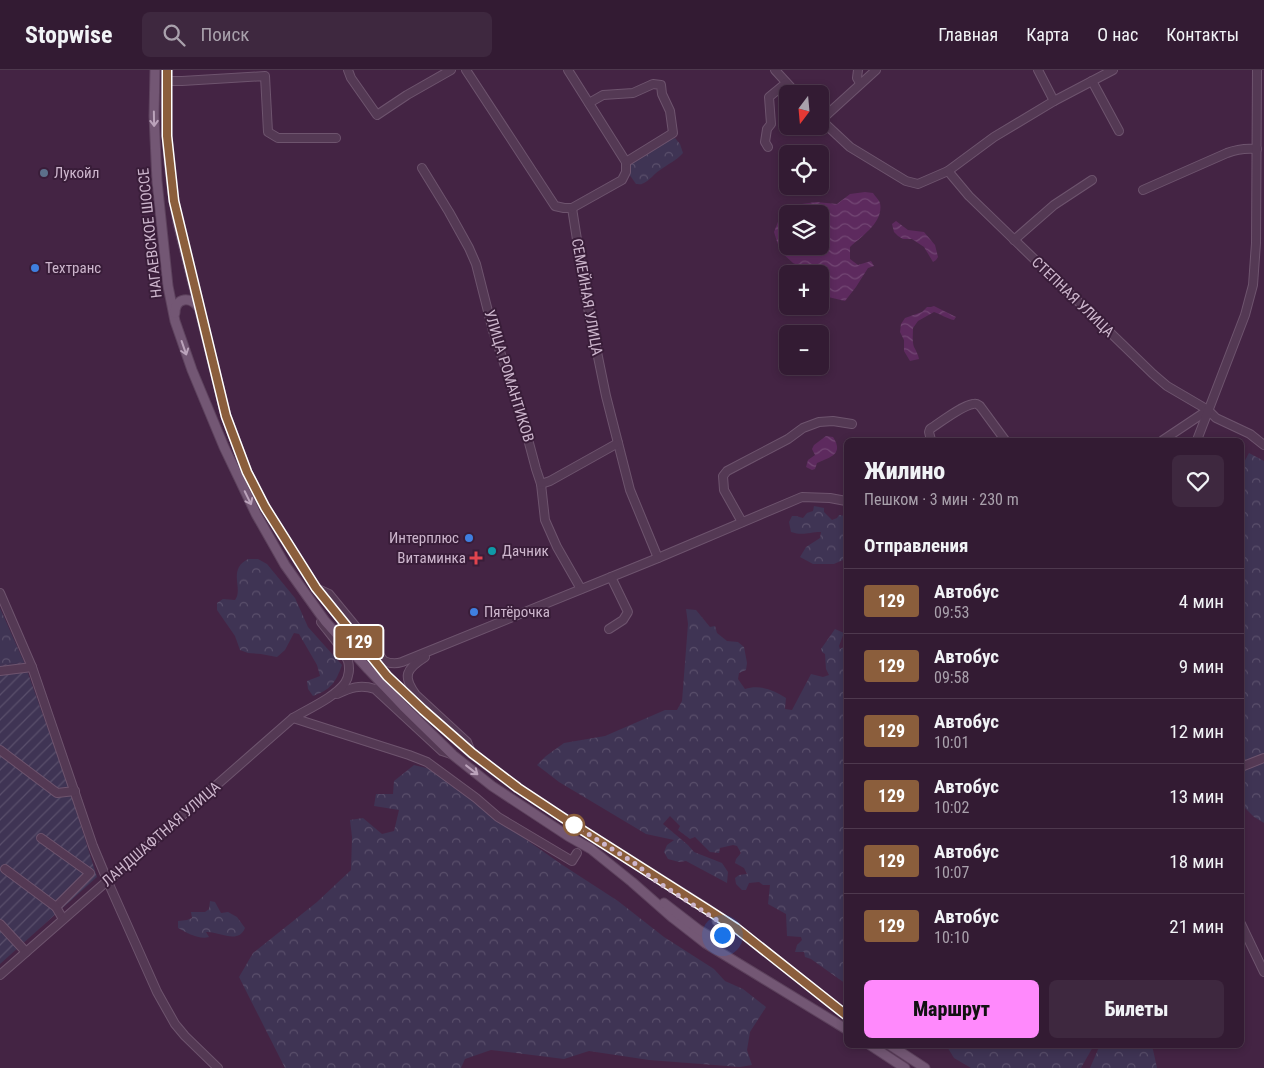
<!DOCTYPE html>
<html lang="ru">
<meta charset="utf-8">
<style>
body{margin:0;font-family:"Roboto Condensed",sans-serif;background:#3e283f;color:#f1f3f6;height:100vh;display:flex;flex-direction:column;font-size:19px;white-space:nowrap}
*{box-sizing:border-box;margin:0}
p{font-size:16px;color:#a9a1ac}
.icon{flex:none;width:28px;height:28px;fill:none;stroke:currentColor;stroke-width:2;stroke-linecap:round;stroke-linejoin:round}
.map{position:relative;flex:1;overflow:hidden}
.sheet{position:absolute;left:844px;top:368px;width:400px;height:610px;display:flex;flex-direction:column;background:#331b33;border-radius:8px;box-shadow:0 2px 8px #0003,0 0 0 1px #4e394e}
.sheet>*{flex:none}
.badge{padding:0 10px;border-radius:4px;font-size:18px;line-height:32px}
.needle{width:32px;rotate:196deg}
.fabs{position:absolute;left:779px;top:15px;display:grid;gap:10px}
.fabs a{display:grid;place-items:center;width:50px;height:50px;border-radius:8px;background:#331b33;box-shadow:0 2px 8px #0003,0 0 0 1px #4e394e;font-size:25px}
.you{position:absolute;width:25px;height:25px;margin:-12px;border:4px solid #fff;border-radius:50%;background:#1a73e8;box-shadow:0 0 0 8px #1a73e833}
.map>.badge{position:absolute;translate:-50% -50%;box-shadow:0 0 0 2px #fff}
h2{padding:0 20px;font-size:19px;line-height:45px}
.round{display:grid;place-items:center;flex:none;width:52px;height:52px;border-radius:8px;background:#3e283f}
.head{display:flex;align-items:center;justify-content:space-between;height:85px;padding:0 20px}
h1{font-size:24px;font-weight:800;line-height:38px}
.cta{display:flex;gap:10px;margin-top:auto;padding:10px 20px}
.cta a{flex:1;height:58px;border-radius:8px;background:#ff89fc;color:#111;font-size:20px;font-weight:800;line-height:58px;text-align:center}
.cta a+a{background:#3e283f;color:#f1f3f6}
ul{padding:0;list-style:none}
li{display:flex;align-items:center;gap:15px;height:65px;padding:0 20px;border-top:1px solid #4e394e}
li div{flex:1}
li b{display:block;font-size:19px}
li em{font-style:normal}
li .badge{min-width:55px;font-weight:700;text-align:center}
header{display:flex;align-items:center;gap:30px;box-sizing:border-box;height:70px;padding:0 25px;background:#331b33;border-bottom:1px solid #4e394e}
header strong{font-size:24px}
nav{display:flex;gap:28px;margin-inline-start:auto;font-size:18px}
.search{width:350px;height:45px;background:#3e283f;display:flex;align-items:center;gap:12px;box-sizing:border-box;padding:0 18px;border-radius:8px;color:#a9a1ac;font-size:19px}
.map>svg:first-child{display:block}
.forest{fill:url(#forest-crowns)}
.garden{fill:url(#garden-furrows)}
.water{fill:url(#water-waves);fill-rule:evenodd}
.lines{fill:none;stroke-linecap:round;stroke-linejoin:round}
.minor-casing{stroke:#6e546e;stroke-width:10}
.major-casing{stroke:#5d425d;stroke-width:11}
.minor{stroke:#543954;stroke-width:8}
.major{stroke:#735774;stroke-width:9}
.oneway{stroke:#bba3bb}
.line-casing{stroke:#fff;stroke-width:11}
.line{stroke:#8b5e3c;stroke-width:8}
.walk{stroke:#cdb6cd;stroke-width:5;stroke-dasharray:0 9}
.service-dot{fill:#5c6f8a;stroke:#391d39;stroke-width:2}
.shop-dot{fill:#3f7fe0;stroke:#391d39;stroke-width:2}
.culture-dot{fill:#0f9aa8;stroke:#391d39;stroke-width:2}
.health-dot{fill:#e0444e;stroke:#391d39;stroke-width:2}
.stop-dot{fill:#fff;stroke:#8b5e3c;stroke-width:2.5}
.labels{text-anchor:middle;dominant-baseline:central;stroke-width:4;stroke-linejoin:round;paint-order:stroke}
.poi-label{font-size:15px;fill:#cdb6cd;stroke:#391d39;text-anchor:start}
.street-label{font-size:15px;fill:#cdb6cd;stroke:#391d39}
</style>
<header>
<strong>Stopwise</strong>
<div class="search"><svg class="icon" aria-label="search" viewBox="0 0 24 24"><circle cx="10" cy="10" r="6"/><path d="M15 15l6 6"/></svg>Поиск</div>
<nav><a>Главная</a><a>Карта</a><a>О нас</a><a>Контакты</a></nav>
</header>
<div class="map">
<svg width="1264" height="998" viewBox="0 0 1264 998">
<defs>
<pattern id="forest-crowns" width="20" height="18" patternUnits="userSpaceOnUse" patternTransform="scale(1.25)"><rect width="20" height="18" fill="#3f3454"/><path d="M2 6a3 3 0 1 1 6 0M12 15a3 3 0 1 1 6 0" fill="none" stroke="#5a4f6b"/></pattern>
<pattern id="garden-furrows" width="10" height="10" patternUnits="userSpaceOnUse" patternTransform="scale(1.25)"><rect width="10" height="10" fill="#3f3454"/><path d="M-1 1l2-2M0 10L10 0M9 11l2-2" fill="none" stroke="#5a4f6b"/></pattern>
<pattern id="water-waves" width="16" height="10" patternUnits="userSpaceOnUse" patternTransform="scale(1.25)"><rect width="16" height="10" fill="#5d2a5e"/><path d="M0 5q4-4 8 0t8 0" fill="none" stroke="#734774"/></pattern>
</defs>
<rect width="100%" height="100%" fill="#442444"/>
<g class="forest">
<path d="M675 68 680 74 683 83C676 91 668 94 660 100 654 104 650 110 644 113 640 115 641 114 636 114L629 104V96L632 90 669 70Z"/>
<path d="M1249 383 1264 391V753L1254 747 1241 734V398Z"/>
<path d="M814 436 824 438V442L832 450 837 448 839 445 846 446V490H843L834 494H813L800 487 806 477 820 468 821 462C808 462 804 466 791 462L789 452 792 446H796L803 448 807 443 813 441Z"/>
<path d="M248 489H258L267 494 295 528 308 557 342 595C335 614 331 619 313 626L308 619 307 611 320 606 317 595 299 564 294 563 285 580 277 587 261 584 248 583 240 580 235 566 217 540V533L223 529 235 530C242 521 233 508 239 497 241 493 245 491 248 489Z"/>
<path d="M0 538 24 592 0 595Z"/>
<path d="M686 539 696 540 710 557 715 556 717 563 727 571 738 572 744 577 747 593 746 600 739 603 738 609 745 619C760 614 773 620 786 628L785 639 792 640 811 604 823 607 829 605 826 599 825 584 822 582 821 579 835 559 844 563 839 576 840 579 846 576V914L811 889 805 887 804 882H795L797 875 802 870 801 867 787 866 786 844 768 834 770 815H763L759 812 749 813 746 820H742L736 814 735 808 739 805 747 804 744 798 735 793 736 789 741 783 737 776 733 775 720 778 719 783 710 782 695 767 690 769 678 760 680 756 670 746 663 754 688 775 694 782 722 793 728 802 727 813 686 791 679 792 668 789 664 782 667 775 674 770 646 764 559 712 537 695 546 686 564 673 605 666 665 640H677L682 631 688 554Z"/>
<path d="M414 695 435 700 464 719 494 747 561 794 618 831 664 867 714 899 725 911 743 919 766 937 750 962 747 980 752 995 740 997 649 990 589 981 564 989 491 980 465 989 461 998H285L239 907 253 883 317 832 351 800 352 767 350 750 363 748 382 764 394 761 399 740 374 736 376 724H393L394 711Z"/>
<path d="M210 831 215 832 221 843 228 842 237 847 245 858C238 875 219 861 206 862L209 867C200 870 187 863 178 858V851L187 850 192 848 191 842H205L209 839Z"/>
<path d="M946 975H1094L1081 998H971L954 988Z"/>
<path d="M1100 975H1152L1157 998H1090Z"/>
</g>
<path class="garden" d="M24 592 69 718 97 807 0 894V595Z"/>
<g class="water">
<path d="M865 122 873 123C875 126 879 130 880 133 884 152 862 166 850 177V189L858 195 871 191 874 196 868 198 856 217 845 231 824 226 820 219V204H811L809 201 793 193 780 181 774 162 781 144 802 134 816 132 837 134 850 124ZM788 144H820V176H788Z"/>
<path d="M896 151 908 160 924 162 935 175 938 187 936 190 933 192 924 177 912 169H903L898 166 894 162 892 154Z"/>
<path d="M934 236 956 247 954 250C947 249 941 244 934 242L918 251 913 258C913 264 912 271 914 277 916 281 918 284 919 289L910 291 904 281V270L900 262 901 254 905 248 922 242 927 237H931Z"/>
<path d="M826 366 833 367C844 384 831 387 817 393L815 399 812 400 806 397 808 390 815 385 812 379 814 375Z"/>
</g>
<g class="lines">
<defs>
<g id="minor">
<path d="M348 0 351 8 377 45 407 25 451 0"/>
<path d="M466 0 555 136 564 138H572L587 233 606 326 630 420 658 488"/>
<path d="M568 0 626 92V102L622 110 572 138"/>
<path d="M775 0 797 24"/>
<path d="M858 0 857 8 860 13"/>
<path d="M1038 0 1054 31"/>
<path d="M166 11H182L265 6 268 62 278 68H336"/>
<path d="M1092 11 1119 61"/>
<path d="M589 33 603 25 633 23 653 14 661 15 662 24 670 41 673 63 626 92"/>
<path d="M820 49 850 77 906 111 918 114 948 101 994 67 1054 31 1113 0"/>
<path d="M821 50 876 0"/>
<path d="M768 77 765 72 767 59 771 54 769 27 786 13"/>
<path d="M422 98 449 142 469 178 476 194 493 261 521 343 536 399 541 414 545 450 557 477 581 519"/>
<path d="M948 101 969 126 1153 304 1167 316 1208 340 1216 348 1250 364 1264 375"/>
<path d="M1143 120 1227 83C1237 79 1246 78 1257 79"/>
<path d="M1014 170 1054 135 1092 110"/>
<path d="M931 370 929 362 930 359C941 352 961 336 973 334 977 333 977 334 980 336L1005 370"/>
<path d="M1163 370 1208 340"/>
<path d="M1197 370 1245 245 1253 215 1256 173 1257 0"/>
<path d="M541 414 550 411 618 373"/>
<path d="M742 452 724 420 723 406 727 401 788 369 803 358 819 352 833 351 852 354"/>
<path d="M318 519 329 524 384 591C391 594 396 594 402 592L658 488 802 427 830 428 846 431"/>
<path d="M0 523 32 597 93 776 108 812 157 922 175 954 185 966 218 998"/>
<path d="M609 559 623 550 628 542 611 507"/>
<path d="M425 587C406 599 402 606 416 625L467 672 471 682"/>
<path d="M0 601 32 597"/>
<path d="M337 624C350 618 360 614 375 619L442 681 451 684"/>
<path d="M293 648 409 685 427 692 476 728 498 747 572 791 577 783"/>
<path d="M0 680 57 723 75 721"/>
<path d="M1241 697 1264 688"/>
<path d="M41 768 90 803 56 837"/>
<path d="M5 799 56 837 63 849"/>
<path d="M0 854 26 882"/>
<path d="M1241 854 1264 902"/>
<path d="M0 905 293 648C308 639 335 627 345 613 349 607 350 598 348 591 342 576 330 564 321 552"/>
</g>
<g id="major">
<path d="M155 0 154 46 157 111 168 216 175 251 192 300 224 377 256 444 285 495 325 551 368 599 403 636 453 685 492 716 568 766 591 779 632 812 673 848 705 873 846 959"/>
<path d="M167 0C164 51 168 102 178 153L226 346 247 402 265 437 287 473 316 518 387 606 423 640 471 683 518 718 568 751 709 840 736 858 846 945"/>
<path d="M175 243C175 227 191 226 199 238"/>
<path d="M664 833 699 860 714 869 720 868 724 861V857L717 851"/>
<path d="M870 975 905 998"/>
<path d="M890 975 925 998"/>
</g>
</defs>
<use href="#minor" class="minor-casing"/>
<use href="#major" class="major-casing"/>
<use href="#minor" class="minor"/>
<use href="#major" class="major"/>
</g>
<defs><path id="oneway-shaft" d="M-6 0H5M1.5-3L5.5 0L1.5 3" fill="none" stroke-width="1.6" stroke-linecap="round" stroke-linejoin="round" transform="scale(1.25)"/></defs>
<g class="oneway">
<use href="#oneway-shaft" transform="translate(154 49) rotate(89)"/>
<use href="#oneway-shaft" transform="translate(184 278) rotate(71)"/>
<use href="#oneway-shaft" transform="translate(248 428) rotate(64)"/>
<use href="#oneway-shaft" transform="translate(472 700) rotate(38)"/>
</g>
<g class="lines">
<defs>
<path id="line" d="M167 0V66L174 131 226 346 247 402 265 437 316 518 387 606 423 640 472 683 518 718 568 751 708 840 736 858 846 945"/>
</defs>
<use href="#line" class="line-casing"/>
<use href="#line" class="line"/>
<path class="walk" d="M574 755 639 796 650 807 720 852C724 857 725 859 722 865"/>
</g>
<circle class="service-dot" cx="44" cy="103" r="5"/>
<g class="shop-dot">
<circle cx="35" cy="198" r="5"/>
<circle cx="469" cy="468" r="5"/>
<circle cx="474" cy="542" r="5"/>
</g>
<circle class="culture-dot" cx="492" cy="481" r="5"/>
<path class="health-dot" d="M473.5 480.5h5v5h5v5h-5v5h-5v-5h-5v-5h5z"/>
<circle class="stop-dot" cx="574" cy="755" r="10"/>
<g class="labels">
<g class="poi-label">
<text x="54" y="103">Лукойл</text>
<text x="45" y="198">Техтранс</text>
<text x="459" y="468" text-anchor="end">Интерплюс</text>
<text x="502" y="481">Дачник</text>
<text x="466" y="488" text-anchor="end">Витаминка</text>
<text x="484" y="542">Пятёрочка</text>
</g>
<g class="street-label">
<text transform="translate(150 163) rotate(-96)">НАГАЕВСКОЕ ШОССЕ</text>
<text transform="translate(587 227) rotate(80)">СЕМЕЙНАЯ УЛИЦА</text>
<text transform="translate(1073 227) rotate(44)">СТЕПНАЯ УЛИЦА</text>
<text transform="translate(509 306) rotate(73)">УЛИЦА РОМАНТИКОВ</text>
<text transform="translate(161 764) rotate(-41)">ЛАНДШАФТНАЯ УЛИЦА</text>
</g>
</g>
</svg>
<div class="fabs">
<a><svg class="needle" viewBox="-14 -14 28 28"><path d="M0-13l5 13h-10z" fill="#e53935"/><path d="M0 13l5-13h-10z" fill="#a9a1ac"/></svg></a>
<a><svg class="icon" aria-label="locate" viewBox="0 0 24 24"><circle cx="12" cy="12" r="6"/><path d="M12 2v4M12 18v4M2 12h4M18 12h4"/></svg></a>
<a><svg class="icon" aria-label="layers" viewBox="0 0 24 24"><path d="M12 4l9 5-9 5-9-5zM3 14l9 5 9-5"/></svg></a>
<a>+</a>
<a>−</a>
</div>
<div class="you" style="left:722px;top:865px"></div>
<b class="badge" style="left:359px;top:572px;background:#8b5e3c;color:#fff">129</b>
<section class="sheet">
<div class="head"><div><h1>Жилино</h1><p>Пешком · 3 мин · 230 m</p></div><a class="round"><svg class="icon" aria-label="heart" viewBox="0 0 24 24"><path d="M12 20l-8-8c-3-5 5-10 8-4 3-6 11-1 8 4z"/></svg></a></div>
<h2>Отправления</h2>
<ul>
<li><span class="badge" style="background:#8b5e3c;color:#fff">129</span><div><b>Автобус</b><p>09:53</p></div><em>4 мин</em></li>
<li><span class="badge" style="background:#8b5e3c;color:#fff">129</span><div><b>Автобус</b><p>09:58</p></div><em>9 мин</em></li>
<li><span class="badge" style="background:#8b5e3c;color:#fff">129</span><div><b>Автобус</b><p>10:01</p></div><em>12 мин</em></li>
<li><span class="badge" style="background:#8b5e3c;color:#fff">129</span><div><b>Автобус</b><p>10:02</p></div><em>13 мин</em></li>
<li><span class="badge" style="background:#8b5e3c;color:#fff">129</span><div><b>Автобус</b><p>10:07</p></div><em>18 мин</em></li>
<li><span class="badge" style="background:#8b5e3c;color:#fff">129</span><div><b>Автобус</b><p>10:10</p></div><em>21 мин</em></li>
</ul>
<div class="cta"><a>Маршрут</a><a>Билеты</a></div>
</section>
</div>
